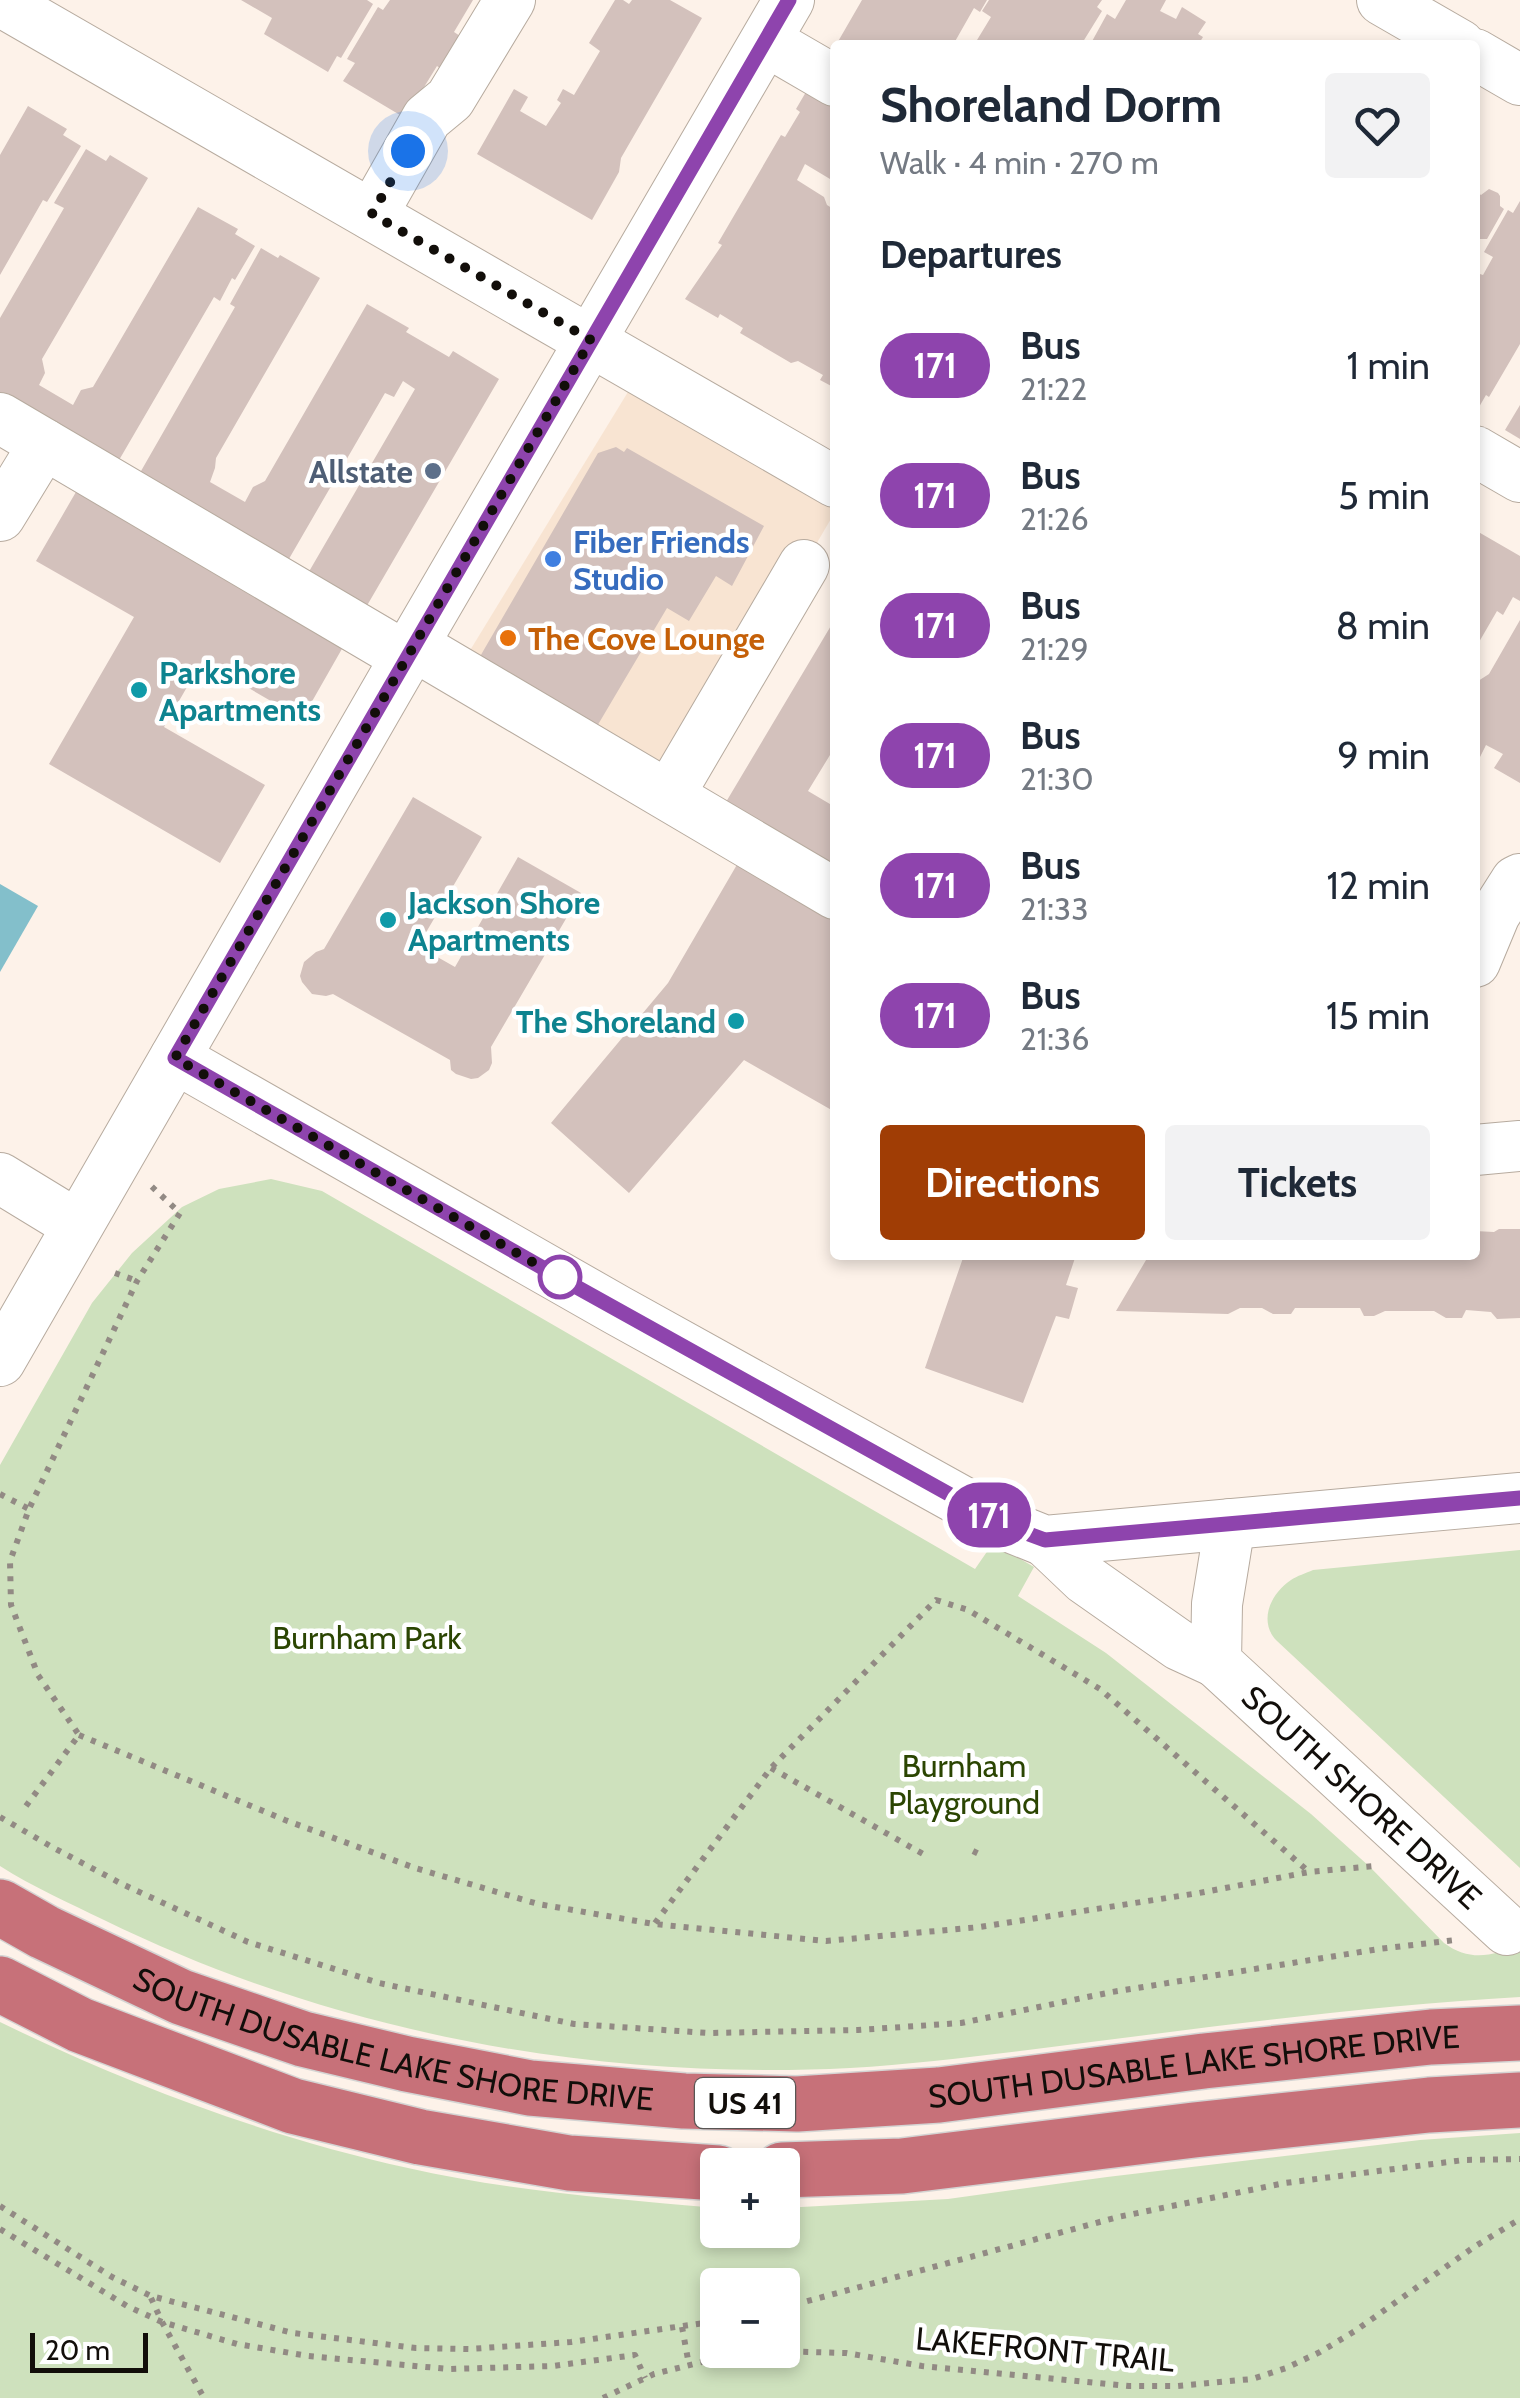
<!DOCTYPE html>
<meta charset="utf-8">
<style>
body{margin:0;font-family:Cabin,sans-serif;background:#f2f2f3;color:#1f2937;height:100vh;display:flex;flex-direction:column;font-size:38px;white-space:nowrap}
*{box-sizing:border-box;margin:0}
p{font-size:32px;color:#747a83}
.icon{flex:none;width:55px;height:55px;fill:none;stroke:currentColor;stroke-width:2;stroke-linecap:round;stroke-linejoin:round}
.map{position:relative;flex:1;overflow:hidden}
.sheet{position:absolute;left:830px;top:40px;width:650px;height:1220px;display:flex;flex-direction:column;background:#fff;border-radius:10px;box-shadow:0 5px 15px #0003}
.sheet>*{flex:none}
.badge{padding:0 20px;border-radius:32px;font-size:35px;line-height:65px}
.tools{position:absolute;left:700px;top:2148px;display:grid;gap:20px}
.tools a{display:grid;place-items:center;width:100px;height:100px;border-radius:10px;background:#fff;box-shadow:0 5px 15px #0003;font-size:50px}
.scale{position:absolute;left:30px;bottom:25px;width:118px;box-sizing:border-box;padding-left:10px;border:5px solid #120e0a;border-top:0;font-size:28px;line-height:35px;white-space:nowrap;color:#120e0a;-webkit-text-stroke:8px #fff;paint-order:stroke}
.you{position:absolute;width:50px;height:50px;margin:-25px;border:8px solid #fff;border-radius:50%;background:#1a73e8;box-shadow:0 0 0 15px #1a73e833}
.map>.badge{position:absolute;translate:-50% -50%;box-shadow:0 0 0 5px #fff}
h2{padding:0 50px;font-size:38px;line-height:90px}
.round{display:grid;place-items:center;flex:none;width:105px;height:105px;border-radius:10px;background:#f2f2f3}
.summary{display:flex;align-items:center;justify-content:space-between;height:170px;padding:0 50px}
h1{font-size:48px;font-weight:700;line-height:75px}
.primary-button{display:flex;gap:20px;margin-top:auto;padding:20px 50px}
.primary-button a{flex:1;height:115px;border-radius:10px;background:#a03d05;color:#fff;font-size:40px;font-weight:700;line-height:115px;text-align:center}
.primary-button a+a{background:#f2f2f3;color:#1f2937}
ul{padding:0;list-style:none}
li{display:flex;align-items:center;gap:30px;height:130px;padding:0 50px}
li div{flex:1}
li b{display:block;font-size:38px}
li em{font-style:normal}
li .badge{min-width:110px;font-weight:700;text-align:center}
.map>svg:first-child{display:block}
.built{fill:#f8e4d2}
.green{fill:#cee1bd;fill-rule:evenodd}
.water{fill:#83bfcb}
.building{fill:#d3c1bc}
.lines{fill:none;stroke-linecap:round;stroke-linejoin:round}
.minor-casing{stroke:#b7ab9f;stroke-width:52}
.highway-casing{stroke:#d4d4d3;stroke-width:58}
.path{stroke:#928a84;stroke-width:6;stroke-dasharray:5 8;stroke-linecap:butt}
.minor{stroke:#fff;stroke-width:50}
.highway{stroke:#c77179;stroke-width:55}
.line-casing{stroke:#fff;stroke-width:22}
.line{stroke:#8e44ad;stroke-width:15}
.walk{stroke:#120e0a;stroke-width:10;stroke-dasharray:0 18}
.service-dot{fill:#5c6f8a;stroke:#fff;stroke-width:4}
.shop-dot{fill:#3f7fe0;stroke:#fff;stroke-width:4}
.food-dot{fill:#e8710a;stroke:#fff;stroke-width:4}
.culture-dot{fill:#0f9aa8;stroke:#fff;stroke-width:4}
.stop-dot{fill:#fff;stroke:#8e44ad;stroke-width:5}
.labels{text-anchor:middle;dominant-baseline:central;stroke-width:9;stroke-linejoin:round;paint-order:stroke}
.shield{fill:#fff;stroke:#595654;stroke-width:2.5}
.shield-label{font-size:30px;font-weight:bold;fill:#120e0a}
.service-label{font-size:32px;font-weight:bold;fill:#4e5e75;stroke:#fff;text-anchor:end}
.shop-label{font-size:32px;font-weight:bold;fill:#366cbe;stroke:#fff;text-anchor:start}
.food-label{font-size:32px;font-weight:bold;fill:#c56008;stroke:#fff;text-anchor:start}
.culture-label{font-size:32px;font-weight:bold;fill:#0d838f;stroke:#fff;text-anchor:start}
.park-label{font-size:32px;fill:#2b4502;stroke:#fff}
.street-label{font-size:32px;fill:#120e0a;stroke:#fff}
</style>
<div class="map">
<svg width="1520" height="2398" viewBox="0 0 1520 2398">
<rect width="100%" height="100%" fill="#fdf2e9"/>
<path class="built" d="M642 369 835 482V512L669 795 458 670Z"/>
<g class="green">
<path d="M271 1179 322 1191 975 1569 993 1543 1034 1567 1018 1596 1106 1653 1311 1814 1370 1867 1444 1943C1470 1962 1492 1956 1520 1945V1997C1376 2005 1234 2024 1091 2042 1011 2052 930 2063 850 2068 594 2081 335 2033 104 1920 69 1903 33 1887 0 1866V1465L92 1303 132 1253 182 1207 219 1189Z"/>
<path d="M1520 1550V1868L1277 1641C1258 1622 1270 1594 1291 1580 1297 1576 1306 1573 1313 1570Z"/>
<path d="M0 2022C129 2085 268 2137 408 2168 509 2191 614 2199 717 2208L718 2230H782L783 2208 948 2199 1107 2177 1420 2140 1520 2133V2398H0ZM718 2285H782V2350H718Z"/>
</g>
<path class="water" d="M0 884 38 906 0 972Z"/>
<g class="building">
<path d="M241 0H367L373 4 341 58 337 56 328 72 264 34 272 18Z"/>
<path d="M390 0H473L454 32 460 36 441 69 437 66 405 118 343 81 355 63 347 59 378 7 383 10Z"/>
<path d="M615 0H623L629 4 632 0H670L702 18 621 158 619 172 592 220 477 154 514 89 528 97 520 111 546 126 561 103 557 100 563 89 574 95 600 51 589 43Z"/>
<path d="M862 0H987L980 12 974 8 953 45H836Z"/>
<path d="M989 0H1102L1097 7 1102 11 1081 45H974L991 17 982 11Z"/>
<path d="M1126 0H1166L1160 11 1176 19 1182 7 1206 22 1198 34 1203 37 1198 45H1090L1107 14 1115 19Z"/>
<path d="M813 80 835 93V182L805 164 797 180 824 197 827 205 835 210V388L820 380 823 375 798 361 791 363 740 333 743 328 720 314 718 318 685 299 722 245 718 243 781 135 785 137 800 112 796 109Z"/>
<path d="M28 106 67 129 63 135 81 146 47 202 43 200 0 275V155Z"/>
<path d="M86 149 106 161 110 155 148 178 42 359 45 373 39 385 73 405 81 390 93 387 198 207 238 229 235 234 255 246 235 280 232 278 220 301 214 297 115 467 0 400V318L64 208 54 203Z"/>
<path d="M1489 189 1498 193 1500 196V206L1504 209 1487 239H1479L1475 246V191L1481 195Z"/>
<path d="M1520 201V344L1489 397 1486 395 1475 414V283L1480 274 1483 275 1493 257 1484 252 1508 210 1513 213Z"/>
<path d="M261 248 278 258 280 255 320 278 216 458 215 468 210 482 245 502 253 487 265 481 367 304 409 328 406 332 449 357 453 351 499 379 365 609 307 575 415 389 403 381 394 397 385 393 286 564 137 478 235 307 230 304Z"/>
<path d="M1520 405V439L1505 430Z"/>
<path d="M616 447 624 452 627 448 764 526 732 586 716 576 689 621 667 608 596 728 478 660 598 453Z"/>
<path d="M80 485 347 640 302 719 202 661 164 727 265 785 220 863 49 764 134 617 36 561Z"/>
<path d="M1475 530 1520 556V601L1513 597 1503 615 1497 611 1475 649Z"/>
<path d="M835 619V758L830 755 808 791 835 807V867L726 802Z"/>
<path d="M1520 620V783L1494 768 1503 754 1486 745 1479 759 1475 757V683L1489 674Z"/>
<path d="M413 797 482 837 418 946 455 967 518 857 581 893 491 1047 492 1063 489 1070 478 1078 471 1079 456 1074 451 1070 450 1060 333 994 326 996 312 994 302 982 300 976 304 962 316 952 324 949Z"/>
<path d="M742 856 835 909V1112L744 1060 629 1193 551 1123 668 983Z"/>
<path d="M1499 1229H1520V1318L1497 1319 1491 1312 1466 1310 1462 1318H1446L1434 1311H1385L1374 1316H1364L1360 1308H1295L1291 1314H1273L1262 1308H1240L1228 1314 1116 1311 1149 1255H1192L1196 1257 1217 1258V1255H1475V1231L1494 1232Z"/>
<path d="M964 1255H1076L1066 1285 1078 1288 1069 1319 1056 1316 1023 1403 925 1368Z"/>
</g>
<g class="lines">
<defs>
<g id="minor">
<path d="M1382 0 1460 45"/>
<path d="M0 1 835 482"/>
<path d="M766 41 835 81"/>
<path d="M1475 54 1520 80"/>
<path d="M372 215 427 118 450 99 510 0"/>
<path d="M0 418 406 657"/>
<path d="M1475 451 1520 477"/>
<path d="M0 516 44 444"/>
<path d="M413 645 835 894"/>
<path d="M669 795 804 565"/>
<path d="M1475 962 1495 914 1516 881 1520 879"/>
<path d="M175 1058 617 1310 965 1503 1015 1529 1045 1541 1520 1498"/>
<path d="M1475 1150 1520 1146"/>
<path d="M0 1178 77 1225"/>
<path d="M0 1361 406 657 789 0"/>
<path id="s1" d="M1230 1524 1217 1604 1216 1662 1507 1930"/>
<path d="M1045 1541 1085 1579 1179 1645 1216 1662"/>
</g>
<g id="highway">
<path id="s2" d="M0 1907 44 1932 181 1997 303 2039 407 2064 530 2088 684 2101 797 2104 939 2095 1204 2061 1431 2037 1520 2033"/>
<path d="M0 1984 80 2025 293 2106 420 2137 569 2163 718 2173"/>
<path d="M782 2170 902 2166 1194 2130 1429 2105 1520 2100"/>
</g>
</defs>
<use href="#minor" class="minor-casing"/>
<use href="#highway" class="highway-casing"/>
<g class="path">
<path d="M115 1273 137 1281"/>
<path d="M0 1494 29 1509"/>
<path d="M79 1735 285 1820 415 1868 538 1904 654 1924 826 1941 980 1927 1199 1893 1309 1872 1374 1866"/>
<path d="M771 1768 923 1854"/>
<path d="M26 1806 79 1735 38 1675 11 1605 10 1561 29 1509 137 1281 180 1213 150 1185"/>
<path d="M0 1817 52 1847 122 1884 248 1942 379 1983 574 2024 709 2033 858 2030 961 2023 1112 1992 1379 1949 1455 1940"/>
<path d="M973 1851 979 1854"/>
<path d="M655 1923 771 1768 936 1600 968 1610 1100 1689 1308 1871"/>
<path d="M0 2206 112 2277 151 2296 293 2333 416 2348 469 2349 571 2342 718 2321"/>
<path d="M0 2229 127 2306 162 2322 237 2344 308 2356 448 2369 553 2366 635 2355 645 2378"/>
<path d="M151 2298 162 2322 204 2398"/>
<path d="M782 2308 1118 2217 1285 2183 1464 2160 1520 2159"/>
<path d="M682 2327 689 2365"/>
<path d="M603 2398 654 2374 718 2358 775 2351 846 2353 922 2366 1129 2386H1177L1252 2379 1286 2368 1320 2352 1355 2331 1474 2247 1520 2219"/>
</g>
<use href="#minor" class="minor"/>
<use href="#highway" class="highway"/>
</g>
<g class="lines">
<defs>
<path id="line" d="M789 0 175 1058 564 1280 965 1503 1015 1529 1045 1540 1520 1498"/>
</defs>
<use href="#line" class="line-casing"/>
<use href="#line" class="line"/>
<path class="walk" d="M408 151 372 214 591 340 175 1058 564 1280 560 1277"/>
</g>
<circle class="service-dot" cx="433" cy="471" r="10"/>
<circle class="shop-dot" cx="553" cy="559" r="10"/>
<circle class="food-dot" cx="508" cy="638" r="10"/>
<g class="culture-dot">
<circle cx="139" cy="690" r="10"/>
<circle cx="388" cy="920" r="10"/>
<circle cx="736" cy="1021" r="10"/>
</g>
<circle class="stop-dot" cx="560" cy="1277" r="20"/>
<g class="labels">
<rect class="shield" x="695" y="2078" width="100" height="50" rx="8"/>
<g class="shield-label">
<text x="745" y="2103">US 41</text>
</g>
<g class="service-label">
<text x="413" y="471">Allstate</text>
</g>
<g class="shop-label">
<text x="573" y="541">Fiber Friends<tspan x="573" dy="37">Studio</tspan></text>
</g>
<g class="food-label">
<text x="528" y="638">The Cove Lounge</text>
</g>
<g class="culture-label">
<text x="159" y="672">Parkshore<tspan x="159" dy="37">Apartments</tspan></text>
<text x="408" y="902">Jackson Shore<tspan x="408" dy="37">Apartments</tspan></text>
<text x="716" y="1021" text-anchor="end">The Shoreland</text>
</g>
<g class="park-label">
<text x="367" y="1637">Burnham Park</text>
<text x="964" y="1765">Burnham<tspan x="964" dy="37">Playground</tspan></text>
</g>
<g class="street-label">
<text stroke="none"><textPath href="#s1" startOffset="338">SOUTH SHORE DRIVE</textPath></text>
<text stroke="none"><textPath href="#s2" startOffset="420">SOUTH DUSABLE LAKE SHORE DRIVE</textPath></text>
<text stroke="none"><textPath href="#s2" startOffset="1230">SOUTH DUSABLE LAKE SHORE DRIVE</textPath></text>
<text transform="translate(1045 2349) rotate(5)">LAKEFRONT TRAIL</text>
</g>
</g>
</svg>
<div class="tools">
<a>+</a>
<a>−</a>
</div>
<div class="scale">20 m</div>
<div class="you" style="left:408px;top:151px"></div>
<b class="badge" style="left:989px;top:1515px;background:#8e44ad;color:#fff">171</b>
<section class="sheet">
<div class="summary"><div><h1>Shoreland Dorm</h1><p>Walk · 4 min · 270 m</p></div><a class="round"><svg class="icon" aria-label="heart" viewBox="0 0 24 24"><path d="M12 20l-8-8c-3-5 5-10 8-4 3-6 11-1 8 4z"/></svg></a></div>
<h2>Departures</h2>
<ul>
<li><span class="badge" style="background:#8e44ad;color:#fff">171</span><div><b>Bus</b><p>21:22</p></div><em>1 min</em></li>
<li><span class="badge" style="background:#8e44ad;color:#fff">171</span><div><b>Bus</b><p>21:26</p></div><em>5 min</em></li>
<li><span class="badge" style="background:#8e44ad;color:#fff">171</span><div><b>Bus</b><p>21:29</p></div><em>8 min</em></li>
<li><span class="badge" style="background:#8e44ad;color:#fff">171</span><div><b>Bus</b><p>21:30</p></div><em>9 min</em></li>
<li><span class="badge" style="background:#8e44ad;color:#fff">171</span><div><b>Bus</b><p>21:33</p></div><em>12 min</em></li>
<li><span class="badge" style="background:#8e44ad;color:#fff">171</span><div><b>Bus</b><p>21:36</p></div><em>15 min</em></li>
</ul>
<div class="primary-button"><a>Directions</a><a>Tickets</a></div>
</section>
</div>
